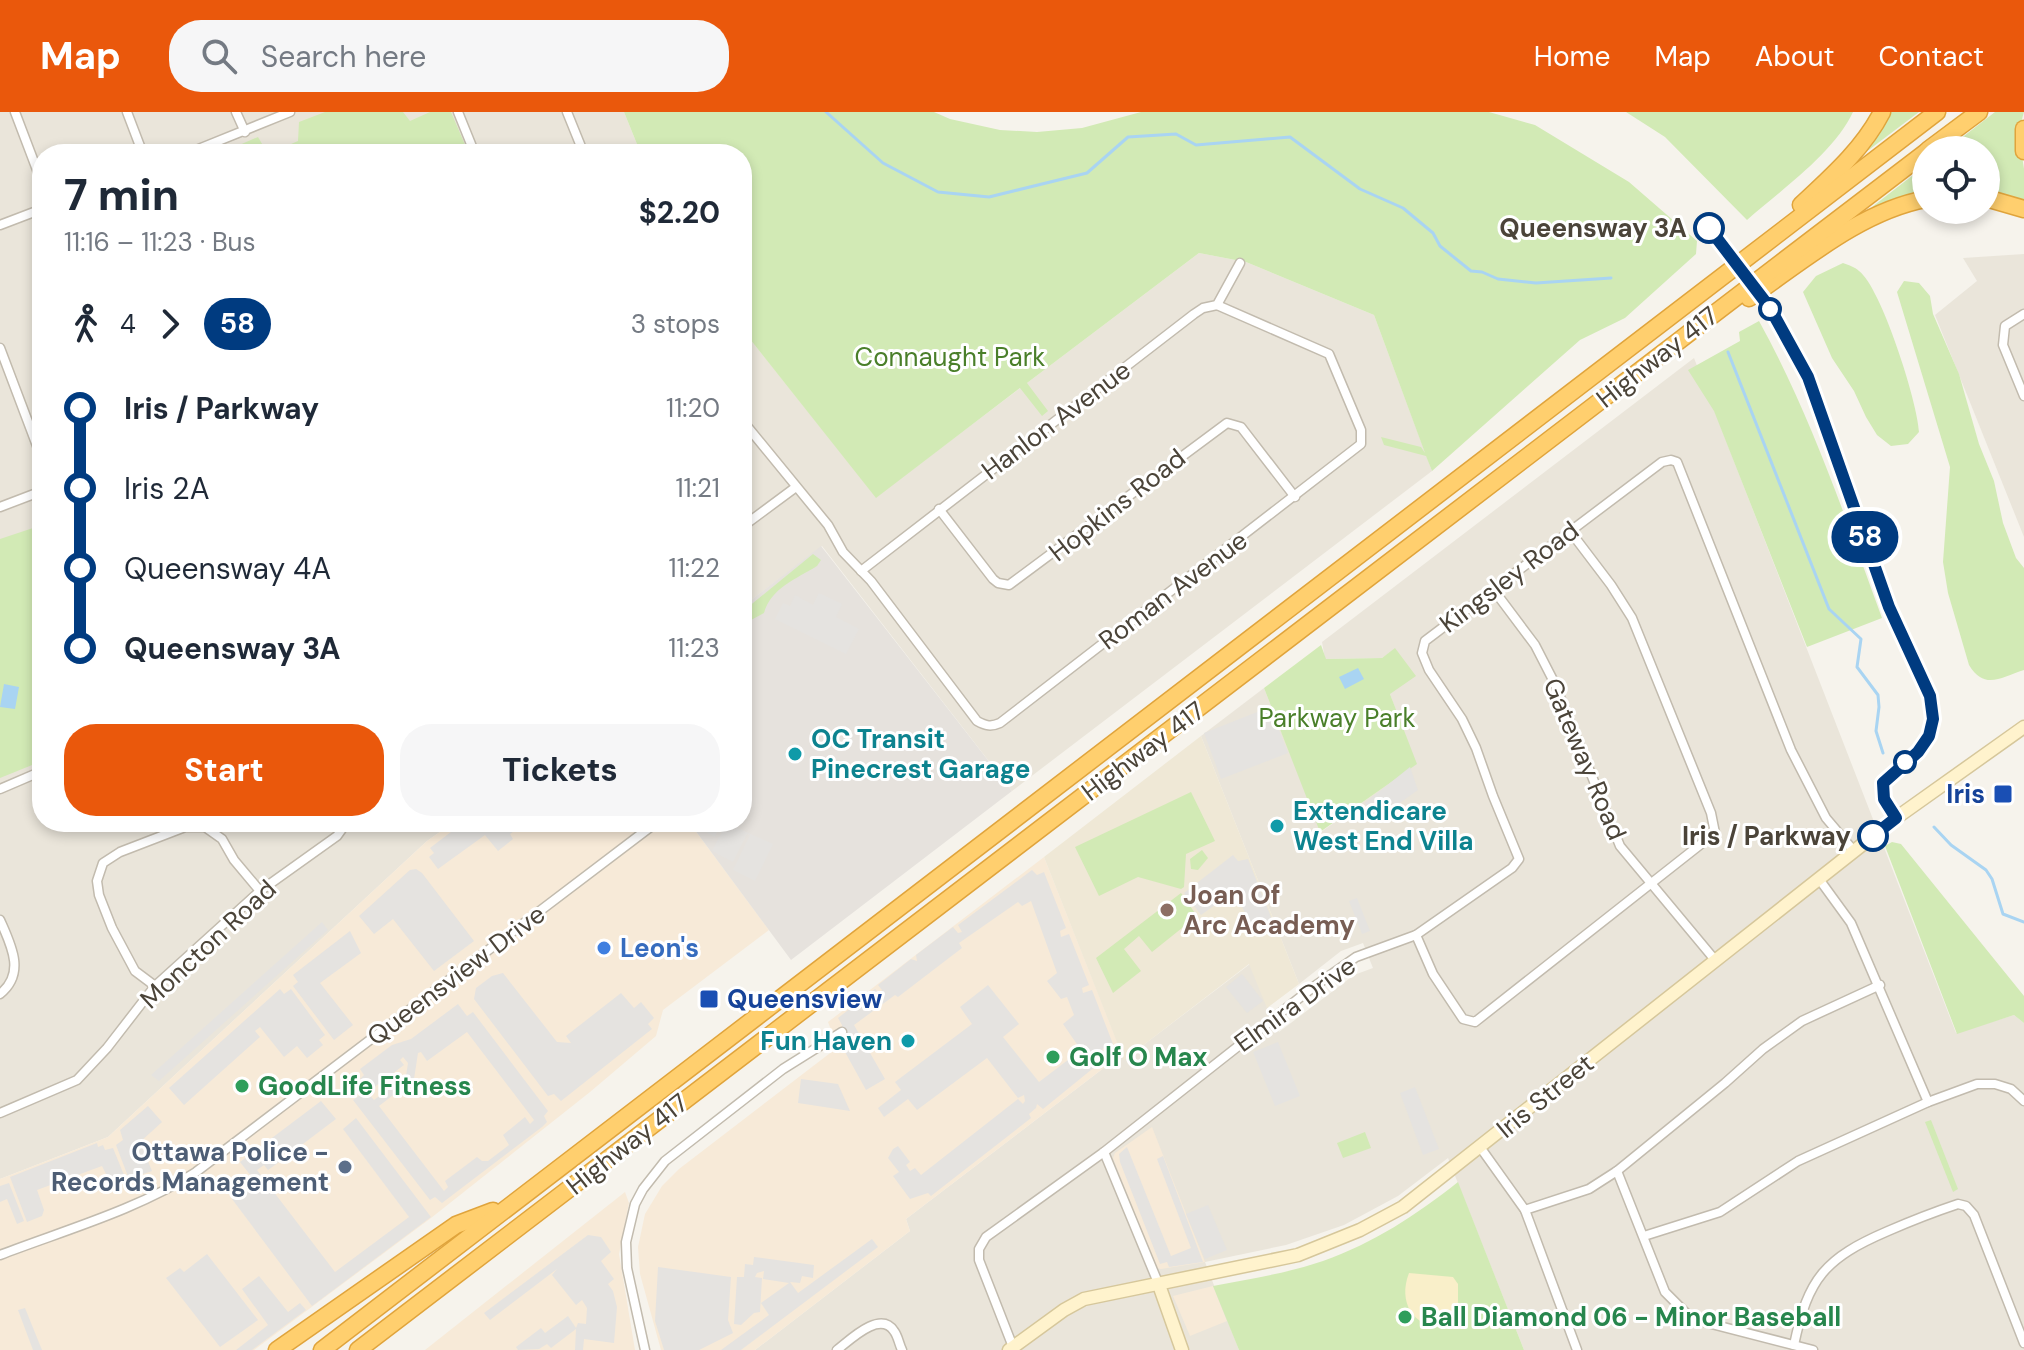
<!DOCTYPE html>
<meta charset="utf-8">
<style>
body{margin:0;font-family:"DM Sans",sans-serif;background:#f6f6f7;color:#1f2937;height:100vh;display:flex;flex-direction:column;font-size:30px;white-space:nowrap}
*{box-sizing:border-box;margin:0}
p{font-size:26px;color:#747a83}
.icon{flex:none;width:44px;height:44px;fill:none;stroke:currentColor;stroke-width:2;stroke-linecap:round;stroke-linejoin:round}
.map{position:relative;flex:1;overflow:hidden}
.panel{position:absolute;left:32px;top:32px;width:720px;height:688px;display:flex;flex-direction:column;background:#fff;border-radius:32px;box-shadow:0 4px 12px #0003}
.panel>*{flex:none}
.badge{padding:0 16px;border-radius:26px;font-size:28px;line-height:52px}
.buttons{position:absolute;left:1912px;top:24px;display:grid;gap:16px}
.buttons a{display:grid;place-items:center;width:88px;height:88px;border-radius:50%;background:#fff;box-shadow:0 4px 12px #0003;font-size:40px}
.map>.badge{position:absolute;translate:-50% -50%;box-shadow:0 0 0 4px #fff}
.legs{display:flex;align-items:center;gap:12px;height:88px;padding:0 32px;font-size:26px}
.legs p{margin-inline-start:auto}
.summary{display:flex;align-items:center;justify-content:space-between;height:136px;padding:0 32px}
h1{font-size:44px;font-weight:800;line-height:60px}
.action{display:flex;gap:16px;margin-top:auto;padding:16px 32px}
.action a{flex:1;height:92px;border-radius:32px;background:#ea580c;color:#fff;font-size:32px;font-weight:800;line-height:92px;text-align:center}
.action a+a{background:#f6f6f7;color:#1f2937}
ul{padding:0 32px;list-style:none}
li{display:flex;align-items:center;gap:28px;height:80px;font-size:30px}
li i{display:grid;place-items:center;width:12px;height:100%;margin:0 10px;background:currentColor}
li i::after{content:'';width:20px;height:20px;margin:-10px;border:6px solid;border-radius:50%;background:#fff}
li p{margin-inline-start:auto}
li:first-child i{background:linear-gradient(#0000 50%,currentColor 0)}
li:last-child i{background:linear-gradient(currentColor 50%,#0000 0)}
header{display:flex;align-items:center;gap:48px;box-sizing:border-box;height:112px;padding:0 40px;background:#ea580c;color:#fff}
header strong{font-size:38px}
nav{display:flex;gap:44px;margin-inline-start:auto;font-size:28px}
.search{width:560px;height:72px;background:#f6f6f7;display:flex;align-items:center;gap:20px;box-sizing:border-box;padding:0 28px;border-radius:32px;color:#747a83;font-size:30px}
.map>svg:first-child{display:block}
.residential{fill:#eae5da}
.commercial{fill:#f7ead8}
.industrial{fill:#e6e2dd}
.education{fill:#efe8d6}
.green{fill:#d2eab5}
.sand{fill:#f9efc9}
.parking{fill:#e5e3e0;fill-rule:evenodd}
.water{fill:#a9d4f2}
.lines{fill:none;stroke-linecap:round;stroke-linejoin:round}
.stream{stroke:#a9d4f2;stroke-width:3}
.street-casing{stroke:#c2bbae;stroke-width:11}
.secondary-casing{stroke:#d6c79b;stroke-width:15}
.highway-casing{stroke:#e0a43c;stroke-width:19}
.street{stroke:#fff;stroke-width:8}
.secondary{stroke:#fff3cd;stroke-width:12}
.highway{stroke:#ffcf6e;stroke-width:16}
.line-1-casing{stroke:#fff;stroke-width:18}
.line-1{stroke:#003b80;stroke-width:12}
.stop-1-dot{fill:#fff;stroke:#003b80;stroke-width:4}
.culture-dot{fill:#0f9aa8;stroke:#fff;stroke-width:3}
.transit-dot{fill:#1a4fb4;stroke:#fff;stroke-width:3}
.education-dot{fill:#8d6e63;stroke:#fff;stroke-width:3}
.shop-dot{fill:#3f7fe0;stroke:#fff;stroke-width:3}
.leisure-dot{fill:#2e9e5b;stroke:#fff;stroke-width:3}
.service-dot{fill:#5c6f8a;stroke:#fff;stroke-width:3}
.labels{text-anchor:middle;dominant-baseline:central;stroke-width:6;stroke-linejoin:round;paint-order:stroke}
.stop-label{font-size:26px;font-weight:bold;fill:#4b4439;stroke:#fff;text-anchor:end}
.park-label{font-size:26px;fill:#4a7f2a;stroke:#fff}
.street-label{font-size:26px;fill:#4b4439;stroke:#fff}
.culture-label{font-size:26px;font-weight:bold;fill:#0d838f;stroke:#fff;text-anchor:start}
.transit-label{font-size:26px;font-weight:bold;fill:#164399;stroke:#fff;text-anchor:end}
.education-label{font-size:26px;font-weight:bold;fill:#785e54;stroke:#fff;text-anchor:start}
.shop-label{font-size:26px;font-weight:bold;fill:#366cbe;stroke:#fff;text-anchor:start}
.leisure-label{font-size:26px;font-weight:bold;fill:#27864d;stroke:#fff;text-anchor:start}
.service-label{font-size:26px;font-weight:bold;fill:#4e5e75;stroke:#fff;text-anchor:end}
</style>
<header>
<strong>Map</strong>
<div class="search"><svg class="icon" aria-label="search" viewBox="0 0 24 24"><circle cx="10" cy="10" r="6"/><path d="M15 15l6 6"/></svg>Search here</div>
<nav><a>Home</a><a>Map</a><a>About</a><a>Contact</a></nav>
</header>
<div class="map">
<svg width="2024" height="1238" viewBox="0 0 2024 1238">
<rect width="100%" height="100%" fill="#f6f3ec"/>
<g class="residential">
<path d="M0 0H624L641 42H42V710H454L427 729 108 1025 0 1067Z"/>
<path d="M1199 141 1246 150 1374 203 1432 359 1012 679 822 434 742 495V217L876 385Z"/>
<path d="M2024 142V425L1935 203 1977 169 1963 146Z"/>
<path d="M1694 246 1956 921 2014 903 2024 911V1238H1524L1448 1046 1398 1084 1344 1113 1286 1133 1205 1150 1239 1238H755L910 1119 906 1107 1122 942 1125 947 1250 852 1279 920 1354 863 1373 856 1363 831 1341 839 1299 872 1201 624 1264 576 1321 720 1416 652 1390 582 1395 537 1382 546 1325 547 1322 530Z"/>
</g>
<g class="commercial">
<path d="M454 710H689L769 818 663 898 656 924 590 980 431 1106 254 1238H0V1067L108 1025 427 729Z"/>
<path d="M1044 745 1122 942 906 1107 910 1119 755 1238H661L640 1162 638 1135 645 1102 662 1074 679 1057 838 935 828 910Z"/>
<path d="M1152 1015 1205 1150 1161 1157 1157 1156 1113 1046 1115 1041Z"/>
<path d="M625 1080 629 1091 619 1142 635 1238H425Z"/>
<path d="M1213 1174 1227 1209 1190 1224 1173 1184Z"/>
</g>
<path class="industrial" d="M821 434 1012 679 791 848 689 710H742V495Z"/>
<path class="education" d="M1201 624 1299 872 1267 896 1249 852 1124 948 1044 745Z"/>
<g class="green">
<path d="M325 0H403L410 9 430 0H451L469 42H268L298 29 299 10Z"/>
<path d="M624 0H934L950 7 1000 18 1037 20 1082 16 1141 0H1489L1535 13 1629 70 1697 129 1696 142 1625 206 1580 228 1432 359 1426 344 1384 333 1381 325 1421 335 1425 341 1374 203 1246 150 1199 141 1027 271 1048 299 1042 304 1020 276 876 386 742 217V42H641Z"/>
<path d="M1626 0H1853C1834 41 1781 78 1747 108L1665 25Z"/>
<path d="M1888 0H1919L1866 40 1862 39Z"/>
<path d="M1995 0H2024C2016 27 2021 32 2024 57 2024 68 2024 79 2024 90L1986 82V38H1946Z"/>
<path d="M258 25 268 42H240L237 34Z"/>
<path d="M1926 53V81L1904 84 1875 98 1872 95Z"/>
<path d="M1843 151C1848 153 1855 155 1859 159 1881 175 1918 291 1919 320L1908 332 1891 334 1877 323 1866 305 1854 279 1832 246 1803 180 1816 164Z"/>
<path d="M1904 169 1919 171 1930 184 1933 202 1959 262 1979 332 1994 369 2003 411 2016 446 2024 456V558C2001 565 1985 579 1969 553L1948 481 1943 450 1950 355 1897 180Z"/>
<path d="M1759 209C1811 303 1845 405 1882 506L1807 535 1714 299 1688 258 1740 229 1739 220Z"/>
<path d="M42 413V649L0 666V427Z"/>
<path d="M813 442 821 448 817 454C796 467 771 476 764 501L751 508 742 533V500Z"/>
<path d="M1321 533 1326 547 1382 546 1395 536 1416 564 1390 582 1417 652 1320 720 1264 576Z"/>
<path d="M1191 680 1215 729 1186 742 1184 775 1181 777 1138 765 1099 784 1075 735Z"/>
<path d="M1892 730 1901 732 2024 884V911L2014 903 1957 922 1885 734Z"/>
<path d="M1202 738 1208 746 1198 758 1191 757 1190 747Z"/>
<path d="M1181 781 1197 804 1152 840 1139 824 1124 837 1141 859 1113 881 1096 846Z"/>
<path d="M1931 1008 1958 1077 1953 1080 1925 1010Z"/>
<path d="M1365 1020 1371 1036 1343 1046 1337 1031Z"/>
<path d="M1458 1070 1524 1238H1239L1213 1174C1250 1167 1288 1161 1323 1149 1374 1131 1416 1103 1458 1070Z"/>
</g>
<path class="sand" d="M1409 1161 1453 1165 1458 1172V1212C1422 1224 1395 1197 1409 1161Z"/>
<g class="parking">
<path d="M819 481 842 492 836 505 859 517 846 542 775 507 783 491 790 494 795 483 813 493Z"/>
<path d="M1270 595 1288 641 1221 667 1204 621Z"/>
<path d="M1410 655 1418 678 1377 707 1365 691Z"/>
<path d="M464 710H537L526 718 521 714 510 722 513 727 498 739 485 723 438 757 429 745 434 741 430 736Z"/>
<path d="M696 710H722L715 725 694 714Z"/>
<path d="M724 710 773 732 755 769 733 758 750 723 747 722 733 750 712 739 726 712Z"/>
<path d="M1233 743 1238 749 1248 747 1275 815 1269 821 1257 824 1237 785 1222 788 1201 803 1184 781Z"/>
<path d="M416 757 422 761 474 829 434 859 393 807 374 822 359 804 410 758Z"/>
<path d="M1032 758 1037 763 1044 760 1066 816 1060 819 1061 825 1069 822 1089 873 1082 876 1083 881 1092 878 1113 932 1102 937 1107 945 1043 997 1037 992 1036 996 1029 1002 1031 1006 931 1084 928 1081 910 1087 893 1064 899 1060 888 1046 893 1037 898 1034 910 1050 906 1053 910 1059 915 1056 921 1063 1018 987 1023 992 1025 989 1024 983 1018 986 987 946 917 998 908 987 884 1005 878 996 901 978 895 970 972 912 960 895 988 873 1019 912 1003 925 1039 970 1081 938 1063 912 1074 903 1067 885 1061 887 1047 869 1057 861 1031 789 1022 794 1018 790 959 831 962 836 898 885 895 883 854 913 885 967 866 978 845 940 842 913 838 906 875 877 880 882 882 878 878 873 911 847 917 849 916 843 953 815 958 821 962 820 958 813Z"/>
<path d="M1357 786 1370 819 1362 822 1349 789Z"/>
<path d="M322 810 328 818 159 969 151 963Z"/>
<path d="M350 819 361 841 320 871 353 913 334 928 293 874 298 870 293 863Z"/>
<path d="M503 861 557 930 571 931 566 924 621 881 634 896 641 890 654 906 648 912 652 917 561 989 554 982 548 984 474 887 476 876 492 864Z"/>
<path d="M1242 862 1263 889 1247 901 1226 875Z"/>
<path d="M280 877 284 882 291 877 325 923 319 928 323 933 307 946 297 934 284 945 260 915 255 919 260 925 184 993 169 976Z"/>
<path d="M458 892 467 904 473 900 548 999 544 1004 547 1010 542 1015 442 1091 435 1085 430 1088 353 988 366 979 374 988 406 964 408 951 403 945 400 948 404 953 369 979 360 967 364 963 360 957 392 933 411 927ZM467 920 534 1008 530 1012 525 1005 503 1023 509 1033 488 1049H482L477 1045 445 1069 448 1075 444 1079 379 994 414 967 418 941 421 940 427 949Z"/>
<path d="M1278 930 1300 984 1275 994 1253 940Z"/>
<path d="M801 967 838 972 850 999 798 991Z"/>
<path d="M1415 975 1439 1037 1423 1043 1400 981Z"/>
<path d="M321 989 336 1007 287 1044 282 1039 278 1042 282 1048 268 1058 264 1053 257 1058 335 1160 409 1105 343 1017 356 1006 431 1105 312 1194 232 1087 255 1069 240 1050Z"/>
<path d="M148 994 162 1010 140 1030 152 1059 129 1067 116 1033 123 1028 120 1018Z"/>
<path d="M97 1031 98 1035 103 1033 105 1038 113 1036 126 1068 112 1074 102 1054 37 1078 44 1098 42 1104 27 1110 10 1065Z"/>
<path d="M1127 1035 1171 1144 1191 1136 1157 1047 1163 1044 1203 1150 1169 1155 1167 1150 1160 1152 1120 1050 1119 1042Z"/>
<path d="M9 1071 24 1109 17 1112 7 1087 0 1090V1074Z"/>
<path d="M1208 1093 1227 1138 1205 1147 1186 1102Z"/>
<path d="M588 1123 601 1125 611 1140 601 1149 614 1167 608 1172 613 1179 617 1195 614 1231 584 1227 583 1238H575L576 1217 551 1236 547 1232 539 1237 518 1238 516 1235 541 1216 545 1221 568 1204 576 1216 578 1211 586 1212 587 1196 582 1188 576 1193 552 1163 557 1157 490 1208 484 1201Z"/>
<path d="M872 1127 878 1135 741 1238H721L769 1203 761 1191 789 1171 763 1167 764 1159 757 1161 755 1165 762 1166 760 1200 754 1201 741 1213 734 1212 737 1165H744L745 1152 753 1153 754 1145 814 1153 813 1166 802 1164 800 1171 790 1170 798 1181Z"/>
<path d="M207 1142 258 1208 220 1235 166 1166 180 1156 184 1160Z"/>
<path d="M658 1155 731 1165 728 1208 733 1221 699 1238H664L655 1209Z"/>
<path d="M259 1164 288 1200 300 1191 306 1198 252 1238H236L268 1213 242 1177Z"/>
<path d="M25 1196 42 1238H33L18 1198Z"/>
</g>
<g class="water">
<path d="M1358 556 1364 567 1345 577 1339 565Z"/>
<path d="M4 572 19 575 15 597 0 595Z"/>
</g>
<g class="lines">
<g class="stream">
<path d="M826 0 883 51 938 80 989 85 1087 61 1128 25 1176 22 1196 33 1290 25 1360 77 1403 96 1433 121 1440 134 1471 159 1482 160 1498 167 1536 171 1611 166"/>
<path d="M1728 240 1829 497 1861 527 1857 555 1878 583 1879 595 1876 619 1883 641"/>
<path d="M1934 715 1951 733 1986 758 1992 767 2003 802 2024 810"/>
</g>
<defs>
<g id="street">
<path d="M15 0 42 71"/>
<path d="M127 0 143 42"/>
<path d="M236 0 245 20"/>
<path d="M458 0 475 42"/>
<path d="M567 0 584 42"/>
<path d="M186 42 290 0"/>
<path d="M0 113 42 97"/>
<path d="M2024 202 2005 214 2003 233 2024 284"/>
<path d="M0 236 42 347"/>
<path d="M742 308 828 413 843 440 871 469 977 609C986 614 991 615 1000 611L1361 332V318L1329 242 1217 193"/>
<path d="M0 395 42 379"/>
<path d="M939 397 993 467 998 471 1009 473 1227 311 1241 315 1295 385"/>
<path d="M742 415 796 375"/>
<path d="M861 459 1194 202 1203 196 1217 193 1240 151"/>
<path d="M1493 477 1535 533 1554 570 1620 734 1715 848"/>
<path d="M0 677 42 659"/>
<path d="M1819 767 1851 811 1928 990"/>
<path d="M0 808C11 833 26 861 0 882"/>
<path d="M1416 823 1433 862 1463 907 1475 910 1715 721 1711 701 1632 506 1611 473 1570 419"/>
<path d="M155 874 135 859 112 816 99 783 97 769 103 751 120 740 185 715H205L222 727 234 748 260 779"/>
<path d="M0 1001 77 968 107 936 155 874 260 779 337 724 342 717 341 710"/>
<path d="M1480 1035 1525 1098 1577 1238"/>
<path d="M1104 1040 1159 1173"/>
<path d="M1617 1059 1665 1180 1692 1207 1813 1238"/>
<path d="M1525 1098 1589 1077 1617 1059 1725 971 1763 937 1802 909 1880 873"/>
<path d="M1644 1124 1720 1100 1798 1049 1928 990 1977 972H1995L2011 977 2024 989"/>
<path d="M0 1143C65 1118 137 1098 196 1060L657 710"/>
<path d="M1794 1233C1808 1166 1825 1146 1888 1119 1911 1109 1934 1100 1958 1092L1966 1094 1974 1103 2024 1231"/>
<path d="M1013 1235 979 1148V1137L986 1125 1104 1040 1312 876 1356 845 1416 823 1512 756 1519 747 1493 684 1476 636 1462 607 1429 558 1422 541 1425 529 1662 350 1671 348 1677 350 1791 638 1826 706 1854 739"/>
<path d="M645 1238 627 1156 626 1130 635 1092 643 1077 665 1049 783 957 842 920"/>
<path d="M837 1238C850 1228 880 1198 894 1219 898 1224 899 1232 902 1238"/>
</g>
<g id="secondary">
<path d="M1159 1173 1182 1238"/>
<path d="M1009 1238 1064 1198 1084 1187 1298 1143 1360 1118 1403 1095 1896 706 2024 615"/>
</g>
<g id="highway">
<path d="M2024 17V39"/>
<path d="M1928 38 1979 0"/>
<path d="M1986 86 2024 97"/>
<path d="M1801 93C1831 65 1863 37 1882 0"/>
<path d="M1749 186C1803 149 1861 99 1926 87"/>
<path d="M277 1238 456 1113 493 1099"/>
<path d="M322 1238 1937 0"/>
<path d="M358 1238 1926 40"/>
</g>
</defs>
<use href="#street" class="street-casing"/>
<use href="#secondary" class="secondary-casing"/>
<use href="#highway" class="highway-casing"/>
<use href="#street" class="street"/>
<use href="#secondary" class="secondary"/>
<use href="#highway" class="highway"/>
</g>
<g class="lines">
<defs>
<path id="line-1" d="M1709 116 1770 196 1808 265 1889 495 1930 584 1933 607 1929 624 1918 640 1883 671 1884 687 1896 706 1873 724"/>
</defs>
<use href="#line-1" class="line-1-casing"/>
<use href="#line-1" class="line-1"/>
</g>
<g class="stop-1-dot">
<circle cx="1709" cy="116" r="14"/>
<circle cx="1770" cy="197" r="10"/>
<circle cx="1905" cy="650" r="10"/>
<circle cx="1873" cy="724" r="14"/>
</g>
<g class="culture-dot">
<circle cx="795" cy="642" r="8"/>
<circle cx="1277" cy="714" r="8"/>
<circle cx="908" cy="929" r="8"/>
</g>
<g class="transit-dot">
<rect x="1993" y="672" width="20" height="20" rx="4"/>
<rect x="699" y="877" width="20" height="20" rx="4"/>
</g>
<circle class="education-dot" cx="1167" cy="798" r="8"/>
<circle class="shop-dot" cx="604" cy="836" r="8"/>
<g class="leisure-dot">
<circle cx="1053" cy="945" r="8"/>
<circle cx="242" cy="974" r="8"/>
<circle cx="1405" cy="1205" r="8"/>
</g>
<circle class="service-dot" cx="345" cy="1055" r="8"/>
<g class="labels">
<g class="stop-label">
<text x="1687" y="116">Queensway 3A</text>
<text x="1851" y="724">Iris / Parkway</text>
</g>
<g class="park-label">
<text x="950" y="245">Connaught Park</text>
<text x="1337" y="606">Parkway Park</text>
</g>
<g class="street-label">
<text transform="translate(1657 245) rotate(-38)">Highway 417</text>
<text transform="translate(1056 308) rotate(-37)">Hanlon Avenue</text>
<text transform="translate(1117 393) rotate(-38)">Hopkins Road</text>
<text transform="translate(1509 465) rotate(-37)">Kingsley Road</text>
<text transform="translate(1173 478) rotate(-37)">Roman Avenue</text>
<text transform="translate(1143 639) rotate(-37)">Highway 417</text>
<text transform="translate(1585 647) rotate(67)">Gateway Road</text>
<text transform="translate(208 832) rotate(-43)">Moncton Road</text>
<text transform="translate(456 863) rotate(-37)">Queensview Drive</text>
<text transform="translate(1295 892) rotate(-36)">Elmira Drive</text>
<text transform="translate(1545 984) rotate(-39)">Iris Street</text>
<text transform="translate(627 1032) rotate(-38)">Highway 417</text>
</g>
<g class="culture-label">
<text x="811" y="627">OC Transit<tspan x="811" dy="30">Pinecrest Garage</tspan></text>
<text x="1293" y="699">Extendicare<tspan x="1293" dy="30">West End Villa</tspan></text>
<text x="892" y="929" text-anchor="end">Fun Haven</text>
</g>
<g class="transit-label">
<text x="1985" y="682">Iris</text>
<text x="727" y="887" text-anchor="start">Queensview</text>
</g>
<g class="education-label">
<text x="1183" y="783">Joan Of<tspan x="1183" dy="30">Arc Academy</tspan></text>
</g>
<g class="shop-label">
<text x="620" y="836">Leon's</text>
</g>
<g class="leisure-label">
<text x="1069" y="945">Golf O Max</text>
<text x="258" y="974">GoodLife Fitness</text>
<text x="1421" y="1205">Ball Diamond 06 - Minor Baseball</text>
</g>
<g class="service-label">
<text x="329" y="1040">Ottawa Police -<tspan x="329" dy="30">Records Management</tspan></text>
</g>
</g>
</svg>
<div class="buttons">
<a><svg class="icon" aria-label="locate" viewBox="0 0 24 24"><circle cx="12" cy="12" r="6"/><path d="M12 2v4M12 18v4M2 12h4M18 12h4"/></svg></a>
</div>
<b class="badge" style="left:1865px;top:425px;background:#003b80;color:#fff">58</b>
<section class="panel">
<div class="summary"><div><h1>7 min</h1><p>11:16 – 11:23 · Bus</p></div><b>$2.20</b></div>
<div class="legs"><svg class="icon" aria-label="walk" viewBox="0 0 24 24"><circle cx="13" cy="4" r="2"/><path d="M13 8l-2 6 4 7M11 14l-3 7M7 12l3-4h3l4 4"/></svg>4<svg class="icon" aria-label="forward" viewBox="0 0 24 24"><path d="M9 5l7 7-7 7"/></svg><b class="badge" style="background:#003b80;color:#fff">58</b><p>3 stops</p></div>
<ul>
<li><i style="color:#003b80"></i><b>Iris / Parkway</b><p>11:20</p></li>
<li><i style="color:#003b80"></i><span>Iris 2A</span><p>11:21</p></li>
<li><i style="color:#003b80"></i><span>Queensway 4A</span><p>11:22</p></li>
<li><i style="color:#003b80"></i><b>Queensway 3A</b><p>11:23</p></li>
</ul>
<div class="action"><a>Start</a><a>Tickets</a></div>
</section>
</div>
